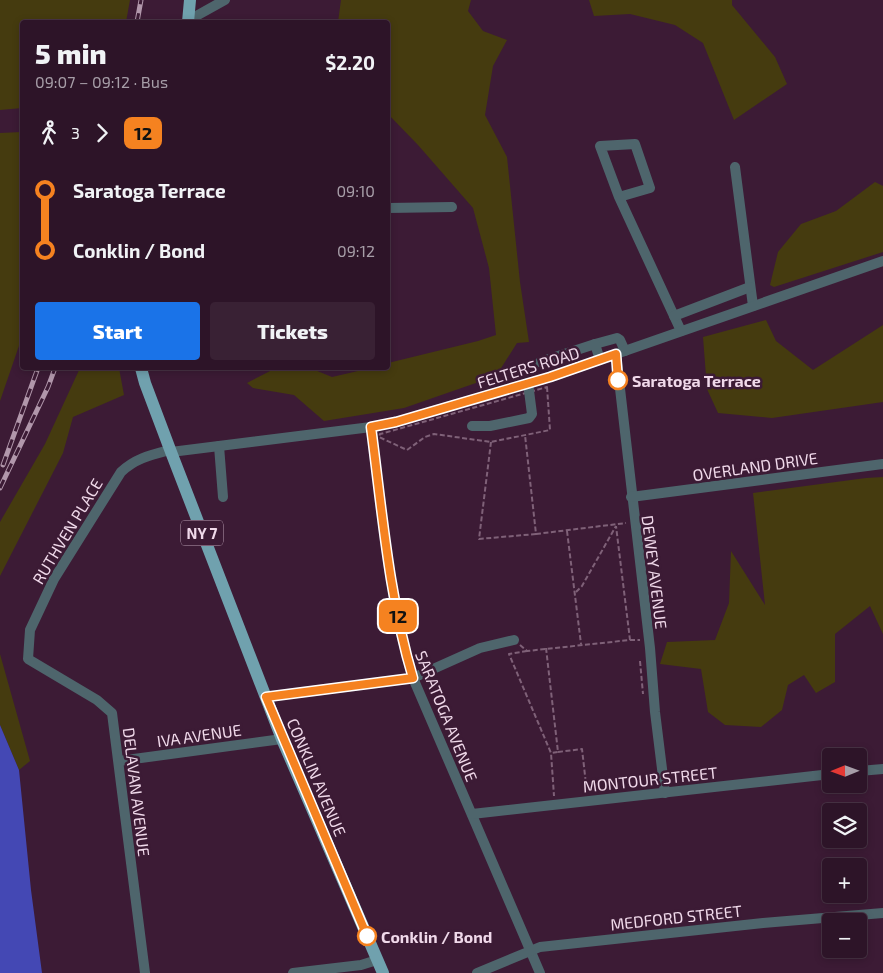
<!DOCTYPE html>
<meta charset="utf-8">
<style>
body{margin:0;font-family:"Exo 2",sans-serif;background:#392134;color:#f1f3f6;height:100vh;display:flex;flex-direction:column;font-size:19px;white-space:nowrap}
*{box-sizing:border-box;margin:0}
p{font-size:16px;color:#a79ea8}
.icon{flex:none;width:28px;height:28px;fill:none;stroke:currentColor;stroke-width:2;stroke-linecap:round;stroke-linejoin:round}
.map{position:relative;flex:1;overflow:hidden}
.details{position:absolute;left:20px;top:20px;width:370px;height:350px;display:flex;flex-direction:column;background:#2d1428;border-radius:5px;box-shadow:0 2px 8px #0003,0 0 0 1px #483345}
.details>*{flex:none}
.badge{padding:0 10px;border-radius:8px;font-size:18px;line-height:32px}
.needle{width:32px;rotate:269deg}
.tools{position:absolute;left:822px;top:748px;display:grid;gap:10px}
.tools a{display:grid;place-items:center;width:45px;height:45px;border-radius:5px;background:#2d1428;box-shadow:0 2px 8px #0003,0 0 0 1px #483345;font-size:25px}
.map>.badge{position:absolute;translate:-50% -50%;box-shadow:0 0 0 2px #fff}
.legs{display:flex;align-items:center;gap:8px;height:55px;padding:0 15px;font-size:16px}
.legs p{margin-inline-start:auto}
.overview{display:flex;align-items:center;justify-content:space-between;height:85px;padding:0 15px}
h1{font-size:28px;font-weight:800;line-height:38px}
.action{display:flex;gap:10px;margin-top:auto;padding:10px 15px}
.action a{flex:1;height:58px;border-radius:5px;background:#1a73e8;color:#fff;font-size:20px;font-weight:800;line-height:58px;text-align:center}
.action a+a{background:#392134;color:#f1f3f6}
ul{padding:0 15px;list-style:none}
li{display:flex;align-items:center;gap:18px;height:60px;font-size:19px}
li i{display:grid;place-items:center;width:8px;height:100%;margin:0 6px;background:currentColor}
li i::after{content:'';width:12px;height:12px;margin:-6px;border:4px solid;border-radius:50%;background:#2d1428}
li p{margin-inline-start:auto}
li:first-child i{background:linear-gradient(#0000 50%,currentColor 0)}
li:last-child i{background:linear-gradient(currentColor 50%,#0000 0)}
.map>svg:first-child{display:block}
.green{fill:#453b0f}
.water{fill:#4448b4}
.lines{fill:none;stroke-linecap:round;stroke-linejoin:round}
.path{stroke:#7f6178;stroke-width:2;stroke-dasharray:5 2.5;stroke-linecap:butt}
.minor{stroke:#4e656c;stroke-width:10}
.major{stroke:#70a1ae;stroke-width:12}
.rail-casing{stroke:#b197ab;stroke-width:5}
.rail{stroke:#3c1b35;stroke-width:3;stroke-dasharray:9;stroke-linecap:butt}
.line-1-casing{stroke:#fff;stroke-width:11}
.line-1{stroke:#f58220;stroke-width:8}
.stop-1-dot{fill:#fff;stroke:#f58220;stroke-width:2.5}
.labels{text-anchor:middle;dominant-baseline:central;stroke-width:5;stroke-linejoin:round;paint-order:stroke}
.shield{fill:#3c1b35;stroke:#baa0b4;stroke-width:1}
.shield-label{font-size:15px;font-weight:bold;fill:#f0d9ea}
.street-label{font-size:16px;fill:#f0d9ea;stroke:#3c1b35}
.stop-label{font-size:16px;font-weight:bold;fill:#f0d9ea;stroke:#3c1b35;text-anchor:start}
</style>
<div class="map">
<svg width="883" height="973" viewBox="0 0 883 973">
<rect width="100%" height="100%" fill="#3c1b35"/>
<g class="green">
<path d="M0 0H130L126 22H22V108L0 110Z"/>
<path d="M341 0H471L468 11 483 31 507 40 493 66 485 115 507 157 520 282 529 342 517 343 496 376 404 408 324 421 294 395 253 388 247 383 274 369 284 368H310L332 377 371 368H388V363L478 341 496 335 489 268 473 208 418 145 388 114V22H338Z"/>
<path d="M589 0H732V5L775 57 787 84 734 120 703 43 675 25 630 14 594 16Z"/>
<path d="M22 132V337L0 401V133Z"/>
<path d="M875 182 883 186V252L774 287 770 285 778 252 801 224 836 211Z"/>
<path d="M766 320 776 341 813 370 883 325V402L772 418 718 413 707 389 703 337Z"/>
<path d="M80 368H119L124 395 73 417 63 453 0 576V522L45 444Z"/>
<path d="M883 477V634L870 606 835 634V682L816 693 804 675 788 685 782 710 761 727 725 725 708 712 701 669 660 664 667 642 715 640 729 603 731 551 765 605 753 493 866 478Z"/>
<path d="M0 654 30 761 19 770 0 725Z"/>
</g>
<path class="water" d="M0 725 19 770 31 890 42 973H0Z"/>
<g class="lines">
<g class="path">
<path d="M547 387 550 430 491 442 434 434 425 437 407 450 379 437 380 434 384 433Z"/>
<path d="M491 442 479 539 536 534 525 435"/>
<path d="M567 531 581 644"/>
<path d="M536 534 626 523"/>
<path d="M576 592 582 586 616 526"/>
<path d="M630 640H640"/>
<path d="M520 645 527 651 630 640 616 526"/>
<path d="M546 648 558 752 551 753"/>
<path d="M527 651 509 654 551 753 554 796"/>
<path d="M640 661 643 694"/>
<path d="M558 752 582 749 587 793"/>
</g>
<g class="minor">
<path d="M189 20 225 0"/>
<path d="M735 167 753 306"/>
<path d="M619 197 650 188 635 144 600 146 619 197 681 331"/>
<path d="M388 208 452 207"/>
<path d="M674 316 750 287"/>
<path d="M595 344 617 338 620 340 625 351"/>
<path d="M616 354 650 648 655 712 665 793"/>
<path d="M540 362 595 344 600 360"/>
<path d="M472 426H490L529 418 532 414 528 383"/>
<path d="M371 427C382 510 389 599 413 678L540 973"/>
<path d="M219 446 223 497"/>
<path d="M171 452 371 427 396 422 550 377 883 261"/>
<path d="M631 497 883 464"/>
<path d="M266 697 413 678 480 648 514 640"/>
<path d="M119 761 282 739"/>
<path d="M859 771 883 769"/>
<path d="M472 814 831 774"/>
<path d="M145 973 112 713 97 700 28 659 30 630 54 579 121 472C136 458 151 455 170 450"/>
<path d="M293 973 361 965 377 960"/>
<path d="M477 973 540 947 763 923 883 913"/>
</g>
<g class="major">
<path d="M188 22 190 0"/>
<path d="M141 368 145 383 171 452 282 739 383 973"/>
</g>
<defs>
<g id="rail">
<path d="M137 22 141 0"/>
<path d="M3 465 38 368"/>
<path d="M0 488 48 387 55 368"/>
</g>
</defs>
<use href="#rail" class="rail-casing"/>
<use href="#rail" class="rail"/>
</g>
<g class="lines">
<defs>
<path id="line-1" d="M367 936 266 697 413 678C389 598 382 510 371 427L396 422 550 377 616 354 618 380"/>
</defs>
<use href="#line-1" class="line-1-casing"/>
<use href="#line-1" class="line-1"/>
</g>
<g class="stop-1-dot">
<circle cx="618" cy="380" r="9"/>
<circle cx="367" cy="936" r="9"/>
</g>
<g class="labels">
<rect class="shield" x="181" y="520.5" width="42" height="25" rx="4"/>
<g class="shield-label">
<text x="202" y="533">NY 7</text>
</g>
<g class="street-label">
<text transform="translate(528 367) rotate(-17)">FELTERS ROAD</text>
<text transform="translate(755 466) rotate(-8)">OVERLAND DRIVE</text>
<text transform="translate(67 531) rotate(-59)">RUTHVEN PLACE</text>
<text transform="translate(655 572) rotate(83)">DEWEY AVENUE</text>
<text transform="translate(447 716) rotate(68)">SARATOGA AVENUE</text>
<text transform="translate(199 735) rotate(-8)">IVA AVENUE</text>
<text transform="translate(317 777) rotate(67)">CONKLIN AVENUE</text>
<text transform="translate(650 779) rotate(-6)">MONTOUR STREET</text>
<text transform="translate(137 792) rotate(83)">DELAVAN AVENUE</text>
<text transform="translate(676 917) rotate(-6)">MEDFORD STREET</text>
</g>
<g class="stop-label">
<text x="632" y="380">Saratoga Terrace</text>
<text x="381" y="936">Conklin / Bond</text>
</g>
</g>
</svg>
<div class="tools">
<a><svg class="needle" viewBox="-14 -14 28 28"><path d="M0-13l5 13h-10z" fill="#e53935"/><path d="M0 13l5-13h-10z" fill="#a79ea8"/></svg></a>
<a><svg class="icon" aria-label="layers" viewBox="0 0 24 24"><path d="M12 4l9 5-9 5-9-5zM3 14l9 5 9-5"/></svg></a>
<a>+</a>
<a>−</a>
</div>
<b class="badge" style="left:398px;top:616px;background:#f58220;color:#111">12</b>
<section class="details">
<div class="overview"><div><h1>5 min</h1><p>09:07 – 09:12 · Bus</p></div><b>$2.20</b></div>
<div class="legs"><svg class="icon" aria-label="walk" viewBox="0 0 24 24"><circle cx="13" cy="4" r="2"/><path d="M13 8l-2 6 4 7M11 14l-3 7M7 12l3-4h3l4 4"/></svg>3<svg class="icon" aria-label="forward" viewBox="0 0 24 24"><path d="M9 5l7 7-7 7"/></svg><b class="badge" style="background:#f58220;color:#111">12</b></div>
<ul>
<li><i style="color:#f58220"></i><b>Saratoga Terrace</b><p>09:10</p></li>
<li><i style="color:#f58220"></i><b>Conklin / Bond</b><p>09:12</p></li>
</ul>
<div class="action"><a>Start</a><a>Tickets</a></div>
</section>
</div>
